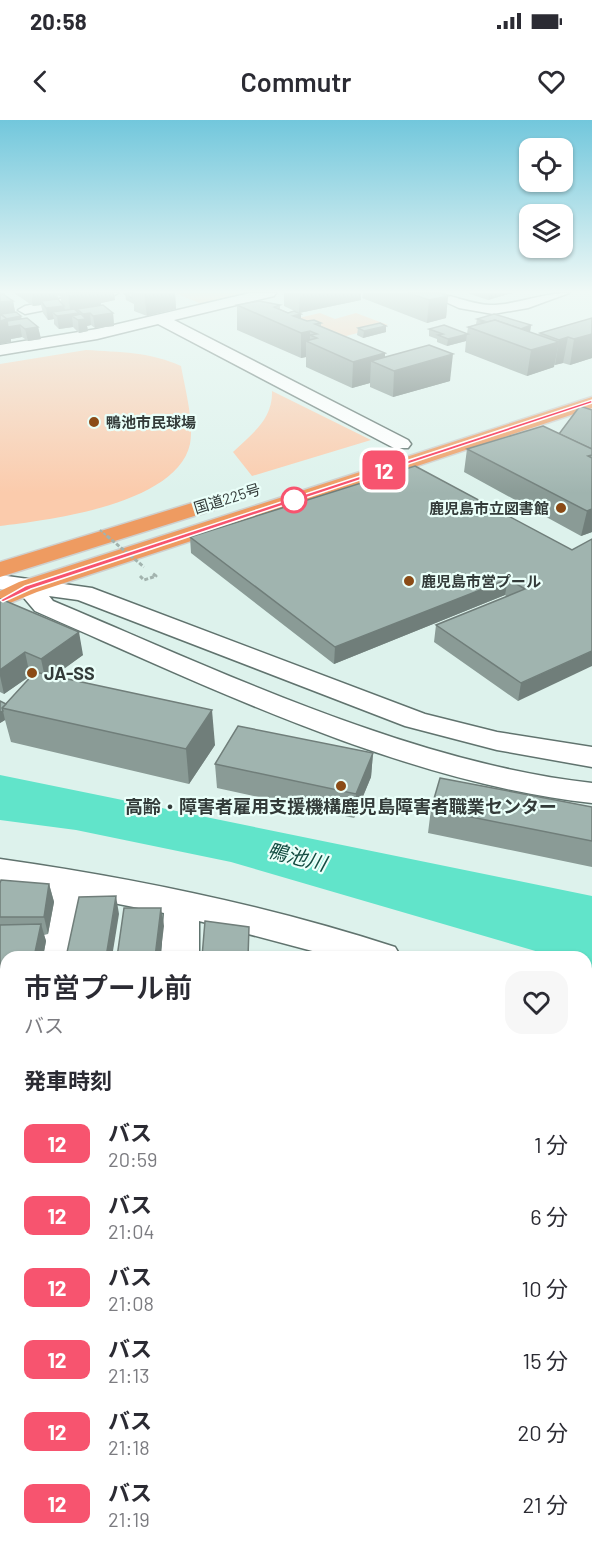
<!DOCTYPE html>
<html lang="ja">
<meta charset="utf-8">
<style>
body{margin:0;font-family:Barlow,"Noto Sans JP",sans-serif;background:#f7f7f7;color:#2b2b33;height:100vh;display:flex;flex-direction:column;font-size:22px;white-space:nowrap}
*{box-sizing:border-box;margin:0}
p{font-size:20px;color:#7c7c81}
.icon{flex:none;width:33px;height:33px;fill:none;stroke:currentColor;stroke-width:2;stroke-linecap:round;stroke-linejoin:round}
.map{position:relative;flex:1;overflow:hidden}
.drawer{position:absolute;left:0px;top:831px;width:592px;height:600px;display:flex;flex-direction:column;background:#fff;border-radius:18px 18px 0 0;box-shadow:0 2px 4px #0004}
.drawer>*{flex:none}
.badge{padding:0 12px;border-radius:9px;font-size:21px;line-height:39px}
.tools{position:absolute;left:519px;top:18px;display:grid;gap:12px}
.tools a{display:grid;place-items:center;width:54px;height:54px;border-radius:12px;background:#fff;box-shadow:0 2px 4px #0004;font-size:30px}
.map>.badge{position:absolute;translate:-50% -50%;box-shadow:0 0 0 3px #fff}
h2{padding:0 24px;font-size:22px;line-height:54px}
.round{display:grid;place-items:center;flex:none;width:63px;height:63px;border-radius:18px;background:#f7f7f7}
.head{display:flex;align-items:center;justify-content:space-between;height:102px;padding:0 24px}
h1{font-size:28px;font-weight:600;line-height:45px}
ul{padding:0;list-style:none}
li{display:flex;align-items:center;gap:18px;height:72px;padding:0 24px}
li div{flex:1}
li b{display:block;font-size:22px}
li em{font-style:normal}
li .badge{min-width:66px;font-weight:700;text-align:center}
.status{display:flex;justify-content:space-between;align-items:center;height:42px;padding:0 30px;background:#fff;direction:ltr}
.status svg{height:16px;fill:currentColor}
header{display:flex;justify-content:space-between;align-items:center;height:78px;padding:0 24px;background:#fff;font-size:27px;font-weight:600}
.map>svg:first-child{display:block}
.built{fill:#cae8e0}
.green{fill:#fbcbac}
.water{fill:#61e4ca}
.lines{fill:none;stroke-linecap:round;stroke-linejoin:round}
.minor-casing{stroke:#60736e;stroke-width:3}
.highway-casing{stroke:#ced0cf;stroke-width:3}
.path{stroke:#a2b3ae;stroke-width:3;stroke-dasharray:4 2;stroke-linecap:butt}
.minor{fill:#fff;fill-rule:evenodd}
.highway{fill:#ee9b61;fill-rule:evenodd}
.path-bridge-far1{stroke:#a2b3ae;stroke-width:2;stroke-dasharray:3 1.5;stroke-linecap:butt}
.path-bridge{stroke:#a2b3ae;stroke-width:3;stroke-dasharray:4 2;stroke-linecap:butt}
.wall{fill:#8a9b96;fill-rule:evenodd}
.shaded-wall{fill:#707e7a;fill-rule:evenodd}
.building{fill:#a0b4af;stroke:#707e7a;stroke-width:1.5}
.line{fill:#f7546f;stroke:#fff;stroke-width:1.5}
.poi-dot{fill:#8b4b16;stroke:#eafff9;stroke-width:2}
.stop-dot{fill:#fff;stroke:#f7546f;stroke-width:3}
.labels{text-anchor:middle;dominant-baseline:central;stroke-width:4.5;stroke-linejoin:round;paint-order:stroke}
.far-poi-label{font-size:15px;font-weight:bold;fill:#333b39;stroke:#eafff9;text-anchor:start}
.far-street-label{font-size:15px;fill:#333b39;stroke:#eafff9}
.poi-label{font-size:18px;font-weight:bold;fill:#333b39;stroke:#eafff9;text-anchor:start}
.water-label{font-size:20px;font-style:italic;fill:#144d42;stroke:#eafff9}
</style>
<div class="status"><b>20:58</b><svg viewBox="0 0 49 12"><path d="M0 12V9h3v3zM5 12V6h3v6zM10 12V3h3v9zM15 12V0h3v12zM26 1h20v11H26zM47 4h2v5h-2z"/></svg></div>
<header><svg class="icon" aria-label="back" viewBox="0 0 24 24"><path d="M15 5l-7 7 7 7"/></svg>Commutr<svg class="icon" aria-label="heart" viewBox="0 0 24 24"><path d="M12 20l-8-8c-3-5 5-10 8-4 3-6 11-1 8 4z"/></svg></header>
<div class="map">
<svg width="592" height="1431" viewBox="0 0 592 1431">
<rect width="100%" height="100%" fill="#ddf2ec"/>
<path class="built" d="M592 1258V1431H396L395 1425H586V1259Z"/>
<g class="green">
<path d="M175 173H244L202 184Z"/>
<path d="M320 193 335 199 356 193 388 205 327 221 281 202Z"/>
<path d="M86 230C119 232 151 232 181 246 185 268 194 302 190 324 177 384 50 400 0 406V244Z"/>
<path d="M272 271 371 320 252 356 233 332C252 314 273 299 272 271Z"/>
</g>
<path class="water" d="M0 655 592 776V848L587 846 586 837H556L231 742 76 710 0 700Z"/>
<g class="lines">
<defs>
<g id="minor">
<path d="M89 173H118L111 177 25 194 18 190 25 186Z"/>
<path d="M250 173H276L274 176 174 200 408 320 411 324 408 328H394L158 204 97 219 0 235V225L97 209Z"/>
<path d="M426 173C452 173 467 184 490 185 518 185 540 173 569 173L528 188 493 194 459 188Z"/>
<path d="M0 455 92 468 425 594 497 612 592 627V647L497 630 405 606 78 480 49 476 53 481C220 551 411 643 592 663V683C405 663 207 566 35 491L19 472 0 469Z"/>
<path d="M0 739C133 758 266 785 395 827L401 837H335L199 801V837H161L164 793 83 777 76 837H38L49 771 0 763Z"/>
<path d="M586 899 592 901V937L586 935Z"/>
<rect x="0" y="1003" width="6" height="40"/>
<path d="M6 1148V1234L0 1236V1150Z"/>
<rect x="586" y="1202" width="6" height="50"/>
<path d="M0 1383H6V1425H29L27 1431H0Z"/>
<path d="M128 1425H186L185 1431H127Z"/>
<path d="M332 1425H390L391 1431H333Z"/>
</g>
<g id="highway">
<path d="M592 277V288L37 472 0 487V471L19 462Z"/>
<path d="M218 375 226 376 229 381 226 386 0 457V442Z"/>
</g>
</defs>
<use href="#minor" class="minor-casing"/>
<use href="#highway" class="highway-casing"/>
<path class="path" d="M140 456 144 460 156 456 152 453"/>
<use href="#minor" class="minor"/>
<use href="#highway" class="highway"/>
<path class="path-bridge-far1" d="M100 410 108 417"/>
<path class="path-bridge" d="M107 416 144 447"/>
</g>
<g class="wall">
<path d="M14 173H114L115 180 101 183V185L113 193 114 206 95 208 91 205 87 206 88 211 79 213 73 207 59 209 54 204V199L48 200 43 193 41 185 33 186ZM57 175 61 177V182L56 179 58 178Z"/>
<path d="M130 173H175L176 189 147 196 134 191V184L126 180 125 174Z"/>
<path d="M284 173H361V180L299 193 284 186Z"/>
<path d="M363 173H443V174L448 176 446 198 427 203 362 178Z"/>
<path d="M467 173H512L488 180Z"/>
<path d="M5 176 13 181 15 192 22 198 38 207 41 219 28 221 22 217 11 219V222L0 224Z"/>
<path d="M237 185H280V189L307 201 321 203V206L385 237 450 261 393 277 370 267V263L352 268 306 247V237L301 238 237 210Z"/>
<path d="M592 198V238L570 245 563 243 554 245V247L527 256 465 232 466 221 447 226 437 222V219L429 216V209L467 214 468 207 476 204 477 199 531 205 530 212 539 215 540 213Z"/>
<path d="M358 208 386 212 363 218 357 215Z"/>
<path d="M592 290V412L581 416 464 352 467 329 559 314Z"/>
<path d="M190 417 572 430 518 581 434 522 436 505 507 477 505 475 334 544 191 433Z"/>
<path d="M0 479 83 535 53 556 215 625 189 664 11 622 5 600 0 603V581L6 584 32 556H30L4 574 0 572Z"/>
<path d="M373 633 371 657 354 698 217 668 215 644Z"/>
<path d="M592 687V747L428 713 431 689Z"/>
<path d="M0 763 49 764 54 782 48 814 44 815 46 821 43 837H6V929H0Z"/>
<rect x="0" y="931" width="6" height="66"/>
<rect x="586" y="1000" width="6" height="178"/>
<path d="M6 1240V1268L2 1261Z"/>
<path d="M6 1282V1377H0V1305Z"/>
<path d="M592 1292V1408L586 1409V1293Z"/>
<path d="M438 1425H554L555 1431H439Z"/>
</g>
<g class="shaded-wall">
<path d="M0 173H5L6 182 13 181 16 197 21 196 23 207 20 205 22 217 11 219V222L0 224Z"/>
<path d="M37 173H57L58 178 53 183 41 181V185L33 186 31 174Z"/>
<path d="M90 173H114L115 180 101 183 102 194 90 193 91 205 87 206 88 211 79 213 78 200 72 196 73 207 59 209 57 196 52 192 54 199 48 200 46 188 64 186 66 195H71L68 176ZM77 189 83 194 84 199 80 200Z"/>
<path d="M147 173H175L176 189 147 196 144 174Z"/>
<path d="M300 173H361V180L299 193Z"/>
<path d="M439 173H443V177L448 176 446 198 427 203 429 180Z"/>
<path d="M489 173H512L488 180Z"/>
<path d="M113 193 114 206 95 208 93 196Z"/>
<path d="M301 194V213L310 211V223L306 221V237L301 238V213L293 196Z"/>
<path d="M531 205 529 218 511 212Z"/>
<path d="M386 206V212L363 218 364 211Z"/>
<path d="M38 207 41 219 28 221 25 209Z"/>
<path d="M467 214 466 221 447 226 448 219Z"/>
<path d="M592 214V238L570 245 574 219Z"/>
<path d="M568 217 563 243 555 245 559 220Z"/>
<path d="M559 222 554 247 527 256 531 230Z"/>
<path d="M385 233V246L371 241 370 263 352 268 353 242Z"/>
<path d="M453 234 450 261 393 277 394 251Z"/>
<path d="M592 389V412L581 416 587 391Z"/>
<path d="M508 459 505 475 334 544 335 527Z"/>
<path d="M79 512 83 535 46 562 41 539Z"/>
<path d="M592 531V546L518 581 521 563Z"/>
<path d="M25 532 30 556 4 574 0 556V550Z"/>
<path d="M212 590 215 625 189 664 186 629Z"/>
<path d="M3 591 5 600 0 603V592Z"/>
<path d="M373 633 371 657 354 698 356 674Z"/>
<path d="M49 764 54 782 48 814 44 797Z"/>
<path d="M116 776 119 794 112 837H106Z"/>
<path d="M161 788 164 806 160 837H155Z"/>
<path d="M41 804 46 821 43 837H34Z"/>
</g>
<g class="building">
<path d="M0 173H1L13 181 0 182Z"/>
<path d="M66 173H90L68 176Z"/>
<path d="M133 173 132 178 125 174 130 173Z"/>
<path d="M408 173H441L448 176 429 180Z"/>
<path d="M58 179 64 186 46 188 41 181Z"/>
<path d="M259 181 280 185 274 187 288 193 294 191 301 194 293 196 307 201 314 200 321 203 315 204 385 233 353 242 306 221 317 218 310 215 317 214 310 211 301 213 237 185Z"/>
<path d="M103 185 113 193 93 196 90 193 83 194 77 189Z"/>
<path d="M74 189 79 193 57 196 52 192Z"/>
<path d="M16 192 21 196 6 199 1 194Z"/>
<path d="M0 194 7 199 0 201Z"/>
<path d="M81 194 86 199 78 200 72 196Z"/>
<path d="M494 194 531 205 521 209 495 200 483 203 481 202 484 201 477 199Z"/>
<path d="M27 198 38 207 25 209 20 205 8 207 7 201Z"/>
<path d="M592 198V214L574 219 568 217 559 220 540 213Z"/>
<path d="M495 200 559 222 531 230 468 207Z"/>
<path d="M380 203 386 206 364 211 358 208Z"/>
<path d="M444 205 468 214 448 219 438 215 443 214 429 209Z"/>
<path d="M429 225 453 234 394 251 371 241Z"/>
<path d="M580 286 592 290V329L559 314Z"/>
<path d="M543 306 592 329V335L588 336 592 338V389L587 391 467 329Z"/>
<path d="M415 346 572 430 592 419V531L521 563 436 505 525 469 508 459 335 527 190 417Z"/>
<path d="M0 479H1L79 512 41 539 25 532 0 550Z"/>
<path d="M35 552 212 590 186 629 2 588Z"/>
<path d="M0 581 6 584 2 588 3 591 0 592Z"/>
<path d="M238 606 373 633 356 674 215 644Z"/>
<path d="M440 658 592 687V721L431 689Z"/>
<path d="M1 760 49 764 44 797H0V763Z"/>
<path d="M116 776 106 837H66L79 777Z"/>
<path d="M124 788H161L155 837H117Z"/>
<path d="M205 801 249 807 248 837H202Z"/>
<path d="M41 804 34 837H6V845H0V805Z"/>
<rect x="0" y="861" width="6" height="50"/>
<path d="M0 931H6V980L0 981Z"/>
<rect x="586" y="1000" width="6" height="86"/>
<rect x="586" y="1096" width="6" height="67"/>
<path d="M6 1240V1261H2Z"/>
<path d="M4 1282H6V1367H0V1305Z"/>
<path d="M592 1292V1396H586V1293Z"/>
<rect x="181" y="1425" width="59" height="6"/>
<path d="M248 1425H315L316 1431H248Z"/>
<path d="M446 1425H554L555 1431H447Z"/>
</g>
<linearGradient id="sky" x2="0" y2="1"><stop stop-color="#72c7dc"/><stop offset="0.46" stop-color="#f0f9f6"/><stop offset="1" stop-color="#f0f9f6" stop-opacity="0"/></linearGradient>
<rect width="592" height="373" fill="url(#sky)"/>
<path class="line" d="M592 280V283L31 469 3 482 0 480 25 466Z"/>
<g class="poi-dot">
<circle cx="94" cy="302" r="6"/>
<circle cx="561" cy="388" r="6"/>
<circle cx="409" cy="461" r="6"/>
<circle cx="32" cy="553" r="6"/>
<circle cx="341" cy="666" r="6"/>
</g>
<circle class="stop-dot" cx="294" cy="380" r="12"/>
<g class="labels">
<g class="far-poi-label">
<text x="106" y="302">鴨池市民球場</text>
<text x="549" y="388" text-anchor="end">鹿児島市立図書館</text>
<text x="421" y="461">鹿児島市営プール</text>
</g>
<g class="far-street-label">
<text transform="translate(227 378) rotate(-17)">国道225号</text>
</g>
<g class="poi-label">
<text x="44" y="553">JA-SS</text>
<text x="341" y="686" text-anchor="middle">高齢・障害者雇用支援機構鹿児島障害者職業センター</text>
</g>
<g class="water-label">
<text transform="translate(297 736) rotate(14)">鴨池川</text>
</g>
</g>
</svg>
<div class="tools">
<a><svg class="icon" aria-label="locate" viewBox="0 0 24 24"><circle cx="12" cy="12" r="6"/><path d="M12 2v4M12 18v4M2 12h4M18 12h4"/></svg></a>
<a><svg class="icon" aria-label="layers" viewBox="0 0 24 24"><path d="M12 4l9 5-9 5-9-5zM3 14l9 5 9-5"/></svg></a>
</div>
<b class="badge" style="left:384px;top:350px;background:#f7546f;color:#fff">12</b>
<section class="drawer">
<div class="head"><div><h1>市営プール前</h1><p>バス</p></div><a class="round"><svg class="icon" aria-label="heart" viewBox="0 0 24 24"><path d="M12 20l-8-8c-3-5 5-10 8-4 3-6 11-1 8 4z"/></svg></a></div>
<h2>発車時刻</h2>
<ul>
<li><span class="badge" style="background:#f7546f;color:#fff">12</span><div><b>バス</b><p>20:59</p></div><em>1 分</em></li>
<li><span class="badge" style="background:#f7546f;color:#fff">12</span><div><b>バス</b><p>21:04</p></div><em>6 分</em></li>
<li><span class="badge" style="background:#f7546f;color:#fff">12</span><div><b>バス</b><p>21:08</p></div><em>10 分</em></li>
<li><span class="badge" style="background:#f7546f;color:#fff">12</span><div><b>バス</b><p>21:13</p></div><em>15 分</em></li>
<li><span class="badge" style="background:#f7546f;color:#fff">12</span><div><b>バス</b><p>21:18</p></div><em>20 分</em></li>
<li><span class="badge" style="background:#f7546f;color:#fff">12</span><div><b>バス</b><p>21:19</p></div><em>21 分</em></li>
</ul>
</section>
</div>
